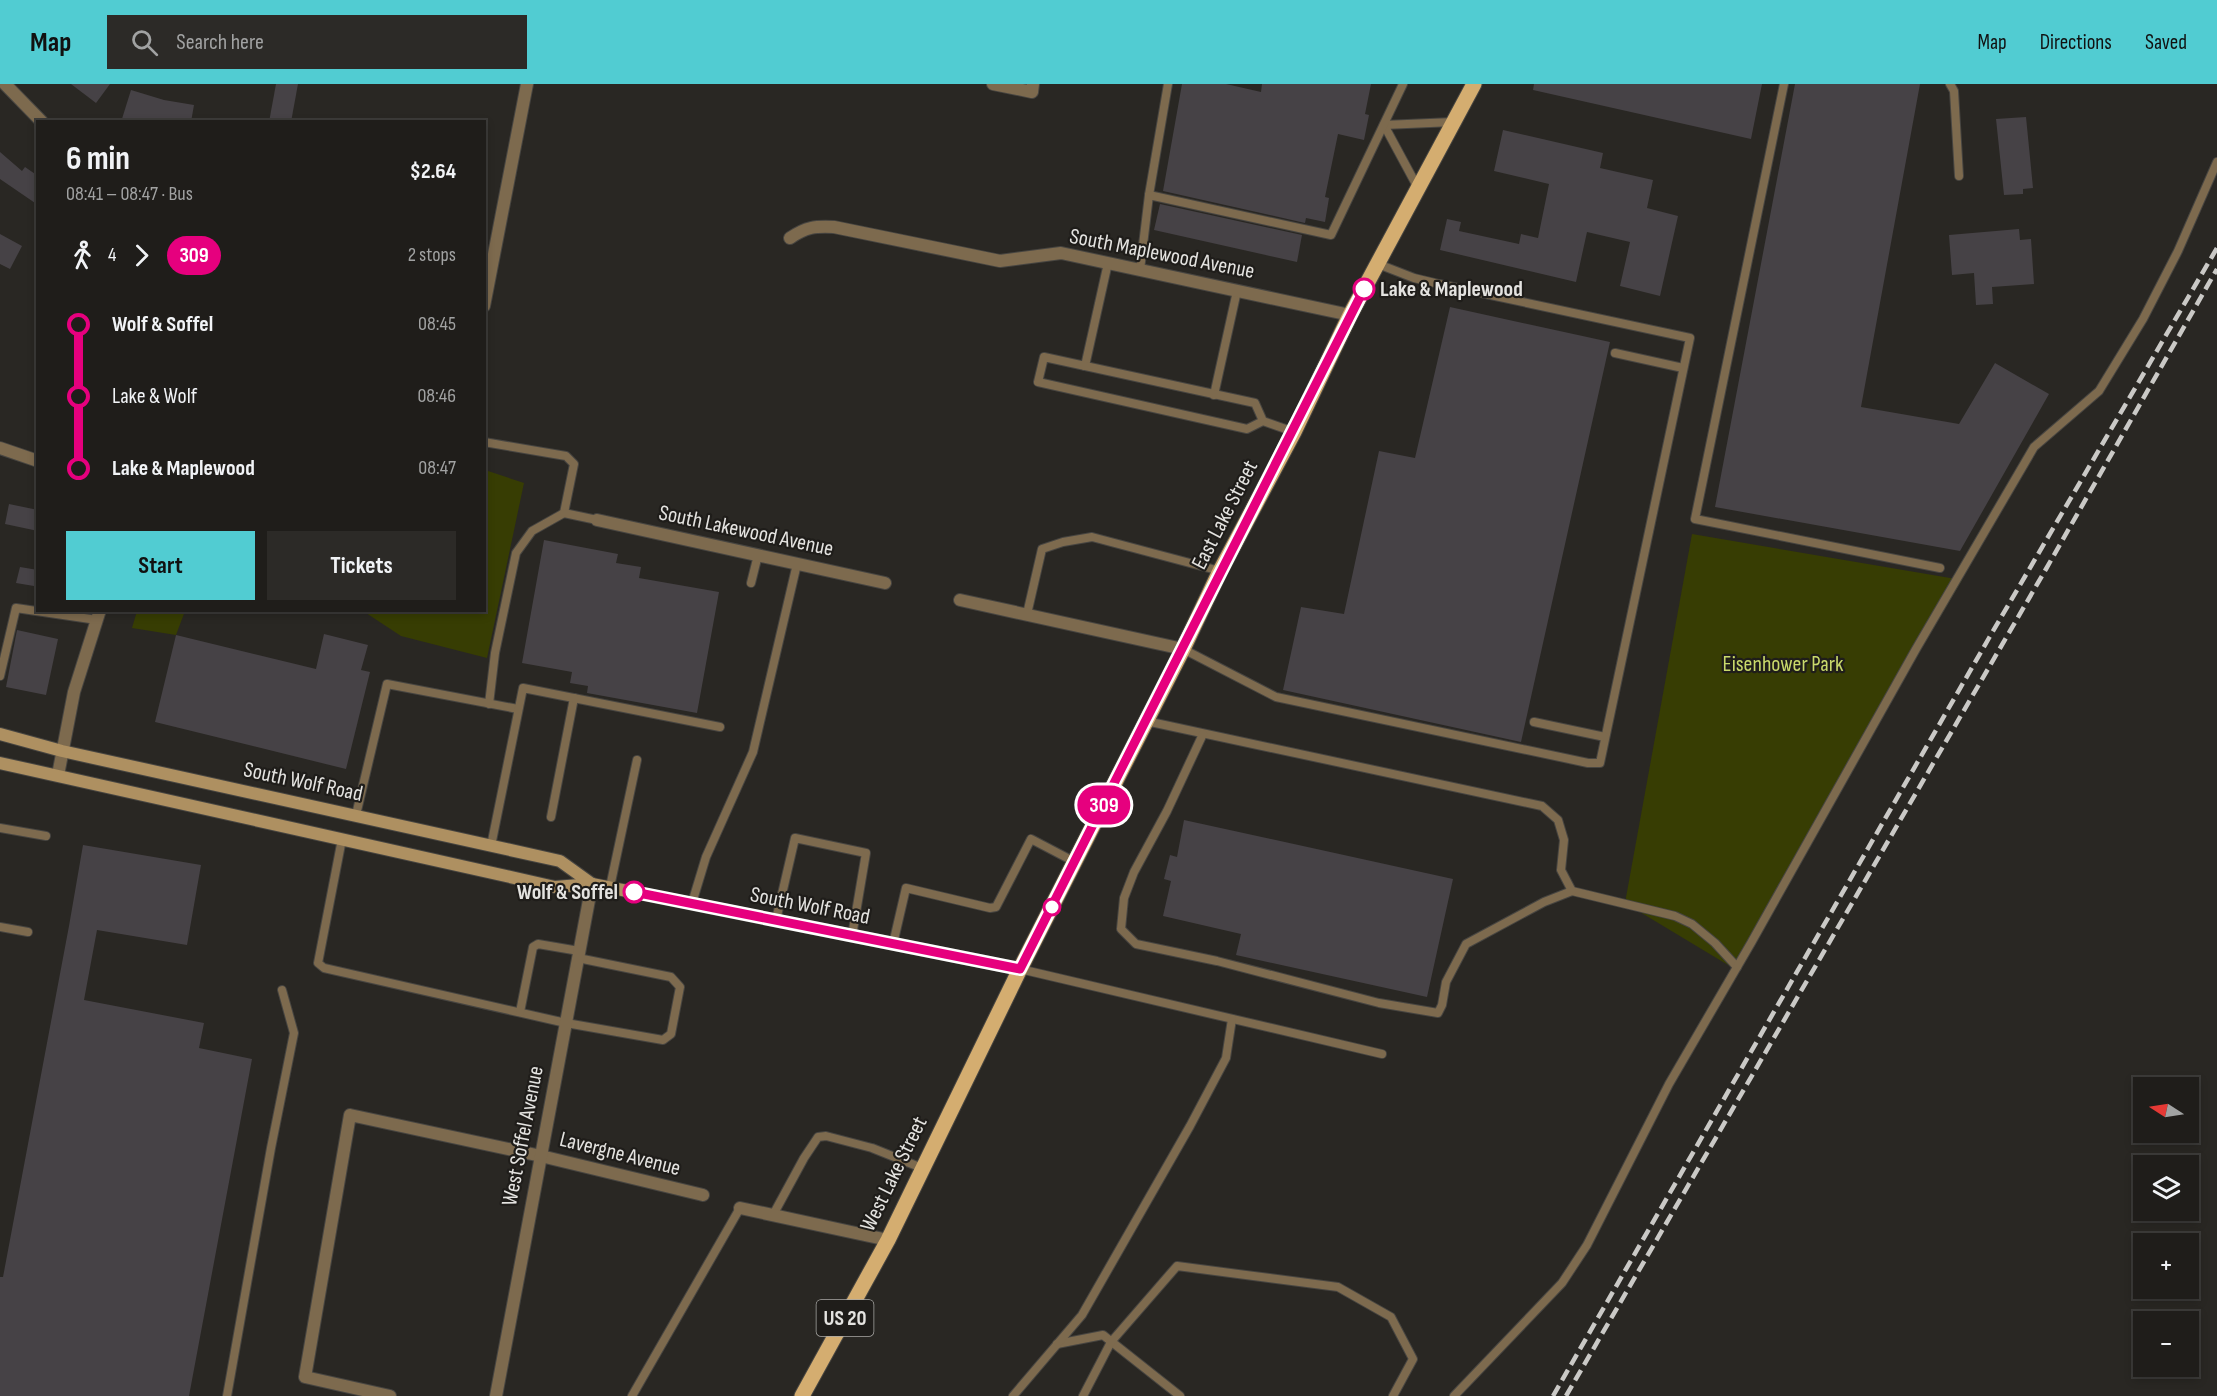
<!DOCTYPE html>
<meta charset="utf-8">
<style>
body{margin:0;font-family:"Sofia Sans Condensed",sans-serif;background:#2c2a27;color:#f1f3f6;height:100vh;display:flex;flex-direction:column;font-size:22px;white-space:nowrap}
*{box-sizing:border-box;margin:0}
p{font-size:20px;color:#a1a2a2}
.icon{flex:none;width:33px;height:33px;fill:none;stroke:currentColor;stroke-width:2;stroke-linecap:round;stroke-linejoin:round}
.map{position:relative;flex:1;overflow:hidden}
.panel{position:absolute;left:36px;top:36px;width:450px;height:492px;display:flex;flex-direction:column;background:#1f1d1a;border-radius:0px;box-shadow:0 3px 9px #0003,0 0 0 2px #3c3b39}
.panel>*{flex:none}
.badge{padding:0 12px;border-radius:20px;font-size:21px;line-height:39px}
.needle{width:39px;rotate:282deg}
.fabs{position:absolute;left:2133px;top:993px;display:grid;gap:12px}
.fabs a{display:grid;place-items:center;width:66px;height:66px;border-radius:0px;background:#1f1d1a;box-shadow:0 3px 9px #0003,0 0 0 2px #3c3b39;font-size:30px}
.map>.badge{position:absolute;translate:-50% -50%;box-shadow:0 0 0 3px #fff}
.legs{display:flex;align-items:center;gap:9px;height:66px;padding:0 30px;font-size:20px}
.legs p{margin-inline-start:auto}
.head{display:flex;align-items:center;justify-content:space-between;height:102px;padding:0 30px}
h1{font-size:33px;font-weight:700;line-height:45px}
.primary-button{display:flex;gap:12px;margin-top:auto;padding:12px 30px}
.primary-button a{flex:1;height:69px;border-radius:0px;background:#51ccd2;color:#111;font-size:24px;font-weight:700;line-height:69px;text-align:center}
.primary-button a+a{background:#2c2a27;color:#f1f3f6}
ul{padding:0 30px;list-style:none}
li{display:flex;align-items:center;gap:21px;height:72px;font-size:22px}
li i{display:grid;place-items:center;width:9px;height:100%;margin:0 8px;background:currentColor}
li i::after{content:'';width:15px;height:15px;margin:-8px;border:4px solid;border-radius:50%;background:#1f1d1a}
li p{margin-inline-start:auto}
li:first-child i{background:linear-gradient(#0000 50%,currentColor 0)}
li:last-child i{background:linear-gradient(currentColor 50%,#0000 0)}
header{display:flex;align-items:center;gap:36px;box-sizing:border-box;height:84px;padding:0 30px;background:#51ccd2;color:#111}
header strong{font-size:28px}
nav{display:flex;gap:33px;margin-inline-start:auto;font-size:21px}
.search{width:420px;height:54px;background:#2c2a27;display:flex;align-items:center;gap:15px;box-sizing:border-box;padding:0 21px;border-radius:0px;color:#a1a2a2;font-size:22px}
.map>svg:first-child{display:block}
.green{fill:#373d03}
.building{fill:#464246}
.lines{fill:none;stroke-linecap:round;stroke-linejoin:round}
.lane-casing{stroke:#474541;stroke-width:10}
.street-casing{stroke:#474541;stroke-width:14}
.secondary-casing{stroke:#474541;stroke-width:14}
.primary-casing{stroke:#474541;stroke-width:17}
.lane{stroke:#7d6a4e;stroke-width:8}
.street{stroke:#7d6a4e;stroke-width:12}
.secondary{stroke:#ae9061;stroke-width:12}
.primary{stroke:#d4ad70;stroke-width:15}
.rail{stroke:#cac9c6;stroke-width:4.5;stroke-dasharray:12 6;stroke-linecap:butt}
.line-1-casing{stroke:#fff;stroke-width:14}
.line-1{stroke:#e6007e;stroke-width:9}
.stop-1-dot{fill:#fff;stroke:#e6007e;stroke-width:3}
.labels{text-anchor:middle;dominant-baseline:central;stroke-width:4.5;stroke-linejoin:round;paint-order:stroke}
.shield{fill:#1f1d1a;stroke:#a9a8a5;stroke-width:1.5}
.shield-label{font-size:21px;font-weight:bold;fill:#e4e3e0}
.street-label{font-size:22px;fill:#e4e3e0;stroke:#1f1d1a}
.stop-label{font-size:22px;font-weight:bold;fill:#e4e3e0;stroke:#1f1d1a;text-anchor:start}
.park-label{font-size:22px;fill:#c9d96b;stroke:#1f1d1a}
</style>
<header>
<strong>Map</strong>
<div class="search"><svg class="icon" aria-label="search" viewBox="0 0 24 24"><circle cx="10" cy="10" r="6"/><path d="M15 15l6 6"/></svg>Search here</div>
<nav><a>Map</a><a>Directions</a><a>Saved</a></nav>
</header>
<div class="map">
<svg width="2217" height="1312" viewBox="0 0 2217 1312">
<rect width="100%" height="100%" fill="#292723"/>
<g class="green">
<path d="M485 386 524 399 487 574 401 552 363 527 484 526Z"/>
<path d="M1692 450 1962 496 1733 884 1625 819Z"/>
<path d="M137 527V526L185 527 176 551 132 544Z"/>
</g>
<g class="building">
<path d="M71 0H110L96 19Z"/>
<path d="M276 0H298L291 38H269Z"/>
<path d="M1182 0H1226L1261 8 1262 0H1371L1365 30 1369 31 1364 56 1338 50 1325 113 1329 114 1325 138 1306 134 1305 139 1163 107Z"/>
<path d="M1534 0H1762L1751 55 1533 6Z"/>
<path d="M1795 0H1920L1861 323 1959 340 1995 279 2049 310 1960 467 1715 423Z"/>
<path d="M131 6 164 16 194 21 191 38H121Z"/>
<path d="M2026 33 2033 104 2023 105V110L2004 111 1996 35Z"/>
<path d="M1503 46 1603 69 1600 84 1653 96 1647 124 1678 132 1660 212 1620 202 1630 158 1587 148 1576 198 1440 166 1447 135 1461 138 1459 147 1519 160 1521 150 1538 154 1549 100 1494 87Z"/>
<path d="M0 68 22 87 25 83 38 92V121L0 95Z"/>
<path d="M1160 120 1302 151 1297 178 1154 146Z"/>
<path d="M2019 145 2020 156 2031 155 2034 200 1992 203 1993 220 1976 221 1974 189 1952 191 1949 151Z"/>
<path d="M0 150 22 162 10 185 0 180Z"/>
<path d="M1450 223 1610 258 1521 658 1283 606 1301 523 1344 530 1379 367 1415 374Z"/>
<path d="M9 420 38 426V447L5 440Z"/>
<path d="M544 456 618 470 616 479 641 483 639 494 719 508 697 629 587 609 588 602 570 599 572 588 522 579Z"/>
<path d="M20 483 38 486 34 502 16 499Z"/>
<path d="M17 546 58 555 46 611 6 603Z"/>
<path d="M324 550 368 561 361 586 370 588 346 685 155 638 176 551 316 585Z"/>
<path d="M1184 736 1453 795 1427 913 1236 871 1241 850 1163 832 1171 797 1164 795 1170 771 1177 773Z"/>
<path d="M83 761 201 781 187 861 97 846 84 916 204 939 199 964 252 975 189 1312H0V1193H3L69 842Z"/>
</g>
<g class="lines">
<defs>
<g id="lane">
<path d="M1784 0 1695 435 1940 484"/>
<path d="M1950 0 1954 7 1959 92"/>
<path d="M1418 104 1384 41 1453 38"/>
<path d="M1149 111 1168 0"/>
<path d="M1140 186 1149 111 1331 151 1403 0"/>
<path d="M1615 269 1683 284"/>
<path d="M1085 282 1108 179"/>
<path d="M1214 311 1237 207"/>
<path d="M1263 337 1255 319 1044 273 1038 298 1247 345 1263 337 1294 348"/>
<path d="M484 358 566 372 574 380 564 429"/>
<path d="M751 499 758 471"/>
<path d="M1027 530 1042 465 1063 458 1092 453 1220 487"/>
<path d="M1183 565 1276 613 1588 679H1600L1690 254 1439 200 1414 194 1378 180"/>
<path d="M0 592 16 524 97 536"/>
<path d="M489 620 495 569 516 469 532 447 564 429 597 436"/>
<path d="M1146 637 1542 722 1558 736 1564 756 1561 786 1572 807 1675 832 1692 840 1715 859 1737 883"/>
<path d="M1534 638 1605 653"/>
<path d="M1203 650 1167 727 1134 788 1124 814 1121 845 1136 860 1217 877 1379 919 1438 929 1442 921 1446 898 1466 860 1544 818 1572 807"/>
<path d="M356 731 387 600 518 625"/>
<path d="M551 733 574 614"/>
<path d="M0 744 46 752"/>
<path d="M342 755 318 879 324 884 566 939 663 956 671 950 680 903 671 893 578 874"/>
<path d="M491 762 523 604 720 643"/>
<path d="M610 803 637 676"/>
<path d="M692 819 706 773 753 668 797 480"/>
<path d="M776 836 795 754 866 769 852 852"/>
<path d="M0 843 28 848"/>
<path d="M893 860 906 804 990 824 996 823 1031 755 1075 778"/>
<path d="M1020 885 1382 970"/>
<path d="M520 928 533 863 538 860 579 867"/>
<path d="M773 1131 804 1074 818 1053 826 1052 872 1064 922 1084"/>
<path d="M1057 1260 1103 1251 1180 1312"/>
<path d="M227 1312 271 1064 294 949 282 906"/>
<path d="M632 1312 740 1124"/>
<path d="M1013 1312 1082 1231 1190 1042 1226 974 1232 935"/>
<path d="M1083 1312 1111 1258 1177 1182 1338 1203 1391 1233 1413 1275 1393 1312"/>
<path d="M1454 1312 1562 1199 1587 1161 1669 1000 1751 859 1916 565 2034 363 2099 307 2143 235 2178 167 2217 78"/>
</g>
<g id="street">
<path d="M5 0 42 38"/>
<path d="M993 0 1032 8 1033 0"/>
<path d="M790 154C806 143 815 142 834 143L1000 177 1061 169 1350 231"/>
<path d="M484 222 527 0"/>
<path d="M0 364 38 377"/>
<path d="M597 436 885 499"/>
<path d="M960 516 1183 565"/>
<path d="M58 691 74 608 100 526"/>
<path d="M740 1124 888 1156"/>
<path d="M390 1312 305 1293 350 1031 541 1072 703 1111"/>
<path d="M496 1312 592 800"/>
</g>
<g id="secondary">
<path d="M0 650 62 667 560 777 592 800"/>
<path d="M0 679 555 803 592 800 1020 885"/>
</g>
<path id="primary" d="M802 1312 888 1156 1020 885 1183 565 1220 487 1294 348 1350 231 1474 0"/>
</defs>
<use href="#lane" class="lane-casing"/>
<use href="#street" class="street-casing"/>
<use href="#secondary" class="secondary-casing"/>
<use href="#primary" class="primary-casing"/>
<use href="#lane" class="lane"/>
<use href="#street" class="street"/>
<use href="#secondary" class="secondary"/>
<use href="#primary" class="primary"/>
<g class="rail">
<path d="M1553 1312 1989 554 2217 164"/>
<path d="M1566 1312 2046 485 2217 185"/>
</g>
</g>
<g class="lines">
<defs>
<path id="line-1" d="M634 808 1020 885 1364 205"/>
</defs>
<use href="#line-1" class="line-1-casing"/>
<use href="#line-1" class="line-1"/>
</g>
<g class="stop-1-dot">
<circle cx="1364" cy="205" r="10"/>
<circle cx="634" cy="808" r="10"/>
<circle cx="1052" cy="823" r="8"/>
</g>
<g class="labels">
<rect class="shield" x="816.5" y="1216" width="57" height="36" rx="4.5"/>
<g class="shield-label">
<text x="845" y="1234">US 20</text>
</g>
<g class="street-label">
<text transform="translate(1162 170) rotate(11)">South Maplewood Avenue</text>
<text transform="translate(1225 431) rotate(-63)">East Lake Street</text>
<text transform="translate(746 447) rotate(12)">South Lakewood Avenue</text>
<text transform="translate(303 698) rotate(12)">South Wolf Road</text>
<text transform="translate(810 822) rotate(11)">South Wolf Road</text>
<text transform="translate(523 1052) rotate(-79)">West Soffel Avenue</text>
<text transform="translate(620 1070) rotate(14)">Lavergne Avenue</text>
<text transform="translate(894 1090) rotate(-64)">West Lake Street</text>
</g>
<g class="stop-label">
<text x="1380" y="205">Lake &amp; Maplewood</text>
<text x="618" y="808" text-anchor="end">Wolf &amp; Soffel</text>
</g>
<g class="park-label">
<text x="1783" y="580">Eisenhower Park</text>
</g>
</g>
</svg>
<div class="fabs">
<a><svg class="needle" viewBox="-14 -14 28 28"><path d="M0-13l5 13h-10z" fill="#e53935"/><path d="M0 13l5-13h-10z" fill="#a1a2a2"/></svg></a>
<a><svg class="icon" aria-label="layers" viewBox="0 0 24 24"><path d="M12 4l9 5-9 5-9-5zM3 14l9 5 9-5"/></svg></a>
<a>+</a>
<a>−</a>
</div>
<b class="badge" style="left:1104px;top:721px;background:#e6007e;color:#fff">309</b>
<section class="panel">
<div class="head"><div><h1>6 min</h1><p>08:41 – 08:47 · Bus</p></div><b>$2.64</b></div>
<div class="legs"><svg class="icon" aria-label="walk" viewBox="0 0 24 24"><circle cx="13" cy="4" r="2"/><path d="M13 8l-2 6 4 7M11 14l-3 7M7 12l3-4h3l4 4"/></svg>4<svg class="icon" aria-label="forward" viewBox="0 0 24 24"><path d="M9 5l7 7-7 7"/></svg><b class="badge" style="background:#e6007e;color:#fff">309</b><p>2 stops</p></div>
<ul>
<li><i style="color:#e6007e"></i><b>Wolf &amp; Soffel</b><p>08:45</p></li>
<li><i style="color:#e6007e"></i><span>Lake &amp; Wolf</span><p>08:46</p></li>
<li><i style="color:#e6007e"></i><b>Lake &amp; Maplewood</b><p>08:47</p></li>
</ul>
<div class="primary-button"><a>Start</a><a>Tickets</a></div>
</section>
</div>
